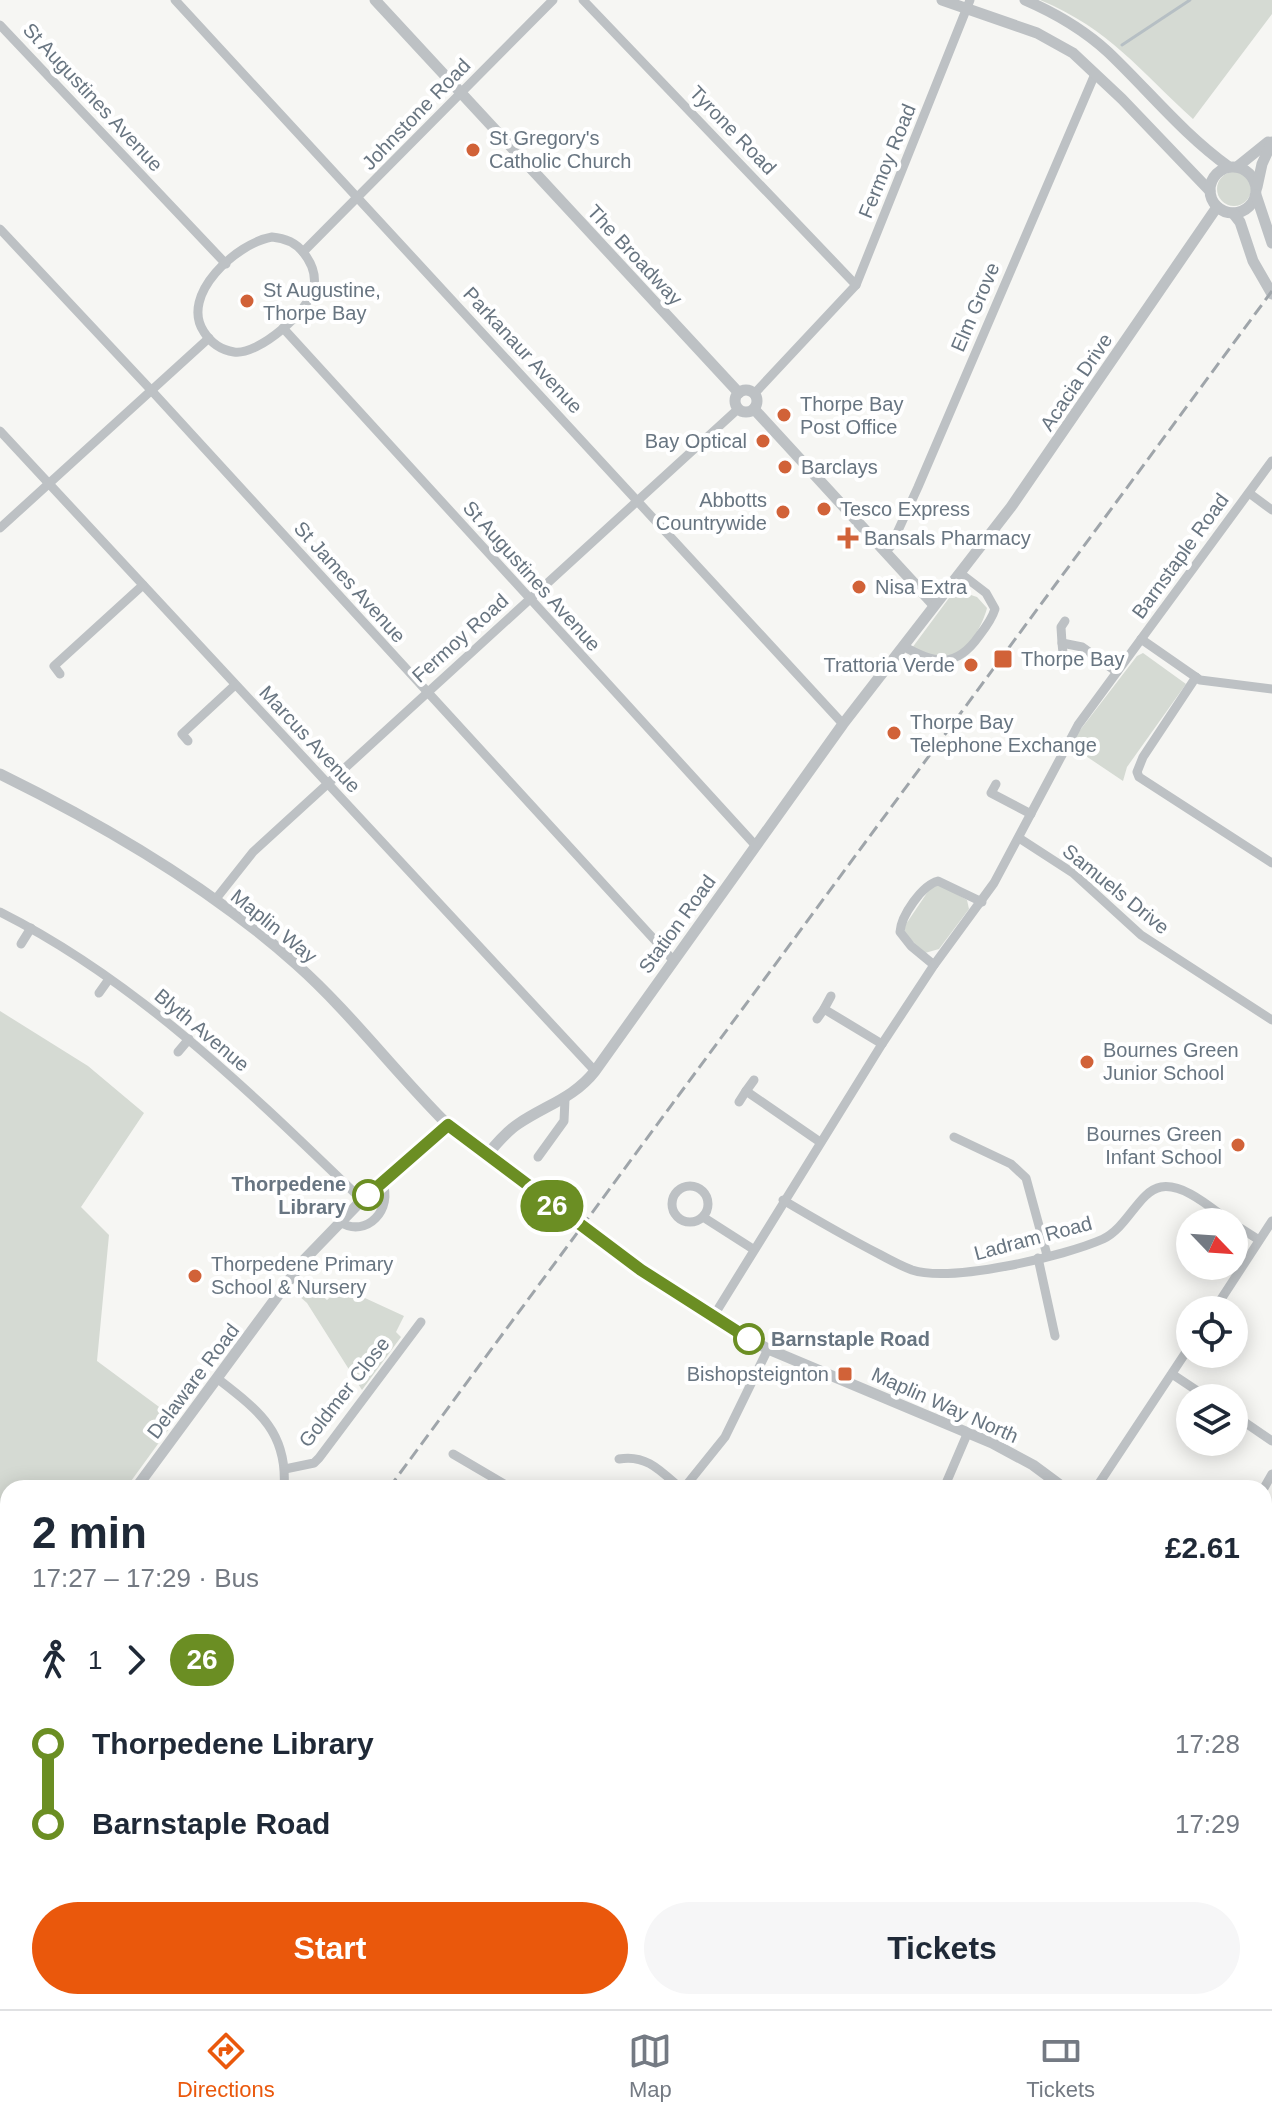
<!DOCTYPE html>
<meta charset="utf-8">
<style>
body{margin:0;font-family:Helvetica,sans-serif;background:#f6f6f7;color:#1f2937;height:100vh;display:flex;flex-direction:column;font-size:30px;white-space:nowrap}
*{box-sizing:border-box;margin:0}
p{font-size:26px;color:#747a83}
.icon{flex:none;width:44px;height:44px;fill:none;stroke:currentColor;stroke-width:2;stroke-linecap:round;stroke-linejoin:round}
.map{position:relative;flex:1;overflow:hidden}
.details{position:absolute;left:0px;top:1480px;width:1272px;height:530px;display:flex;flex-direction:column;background:#fff;border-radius:24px 24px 0 0;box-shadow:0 4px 20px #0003}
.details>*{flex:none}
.badge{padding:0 16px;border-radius:26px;font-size:28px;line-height:52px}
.needle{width:52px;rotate:115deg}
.tools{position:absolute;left:1176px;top:1208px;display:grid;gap:16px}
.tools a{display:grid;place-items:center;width:72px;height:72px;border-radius:50%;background:#fff;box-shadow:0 4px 20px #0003;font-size:40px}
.map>.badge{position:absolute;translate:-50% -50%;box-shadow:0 0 0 4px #fff}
.legs{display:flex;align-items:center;gap:12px;height:88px;padding:0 32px;font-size:26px}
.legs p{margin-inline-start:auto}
.headline{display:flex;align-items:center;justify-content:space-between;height:136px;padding:0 32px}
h1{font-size:44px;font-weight:800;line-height:60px}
.primary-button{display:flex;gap:16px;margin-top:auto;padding:16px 32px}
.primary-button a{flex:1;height:92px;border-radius:48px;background:#ea580c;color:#fff;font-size:32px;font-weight:800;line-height:92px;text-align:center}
.primary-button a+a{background:#f6f6f7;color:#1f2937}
ul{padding:0 32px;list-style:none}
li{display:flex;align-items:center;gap:28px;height:80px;font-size:30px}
li i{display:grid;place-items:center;width:12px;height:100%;margin:0 10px;background:currentColor}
li i::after{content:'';width:20px;height:20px;margin:-10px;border:6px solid;border-radius:50%;background:#fff}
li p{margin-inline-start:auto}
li:first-child i{background:linear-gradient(#0000 50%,currentColor 0)}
li:last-child i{background:linear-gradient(currentColor 50%,#0000 0)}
.tabs{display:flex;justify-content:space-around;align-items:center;height:112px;border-top:2px solid #e0e1e3;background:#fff;font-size:22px;color:#747a83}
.tabs a{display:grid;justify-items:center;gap:4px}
.tabs .on{color:#ea580c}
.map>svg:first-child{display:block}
.green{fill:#d5dad3}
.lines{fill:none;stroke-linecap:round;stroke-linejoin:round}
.stream{stroke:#b6bfc4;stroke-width:3}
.minor{stroke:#bdc1c4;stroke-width:9}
.tertiary{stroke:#bdc1c4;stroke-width:11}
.rail{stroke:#9fa5aa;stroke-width:3;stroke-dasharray:12 6;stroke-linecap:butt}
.line-1-casing{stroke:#fff;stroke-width:18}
.line-1{stroke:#6b8e23;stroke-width:12}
.poi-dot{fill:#d16238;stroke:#fff;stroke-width:3}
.stop-1-dot{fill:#fff;stroke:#6b8e23;stroke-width:4}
.labels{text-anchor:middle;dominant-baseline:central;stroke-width:8;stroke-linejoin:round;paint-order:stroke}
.street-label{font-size:20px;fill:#687581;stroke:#fff}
.poi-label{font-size:20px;fill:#687581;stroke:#fff;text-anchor:start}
.stop-label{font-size:20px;font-weight:bold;fill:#687581;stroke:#fff;text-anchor:end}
</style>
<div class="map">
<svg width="1272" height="2009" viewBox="0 0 1272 2009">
<rect width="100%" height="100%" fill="#f6f6f3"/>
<g class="green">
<path d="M1040 0H1272V14L1193 119C1140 71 1110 29 1040 0Z"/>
<circle cx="1234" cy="189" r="17"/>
<path d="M959 591 977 597 987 608C982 628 961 665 936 659 928 657 920 651 912 648L952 594Z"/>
<path d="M1143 653 1186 684 1127 767 1123 781 1071 746 1074 738 1137 656Z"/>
<path d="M941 885 967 900 969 909 939 949 925 953 905 934 904 927 931 887Z"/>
<path d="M0 1011 88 1066 144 1113 81 1207 109 1235 97 1361 170 1415 171 1426 126 1488H8V1522L0 1521Z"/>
<path d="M308 1283 327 1300 341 1287 404 1316 396 1332 401 1337 362 1390 307 1303 298 1295Z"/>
</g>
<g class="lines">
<path class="stream" d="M1122 45 1190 0"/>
<g class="minor">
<path d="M175 0 843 724"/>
<path d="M583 0 856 285"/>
<path d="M0 25 226 264"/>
<path d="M0 229 151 390 673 960"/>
<path d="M272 237C284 238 295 242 303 252 311 262 316 274 314 286 311 310 258 356 234 352 221 350 211 343 204 332 179 295 237 243 272 237Z"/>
<path d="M303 252 553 0"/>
<path d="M283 328 756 846"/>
<path d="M754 394 856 285 970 0"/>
<path d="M0 431 595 1071"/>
<path d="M1249 493 1272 510"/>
<path d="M0 528 209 338"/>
<path d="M885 552 891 546 918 487 1095 74"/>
<path d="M1141 639 1200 680 1272 689"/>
<path d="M1062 643 1061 627 1065 621"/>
<path d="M903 646C934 664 956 669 979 636 986 627 992 619 995 609L986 593 960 573"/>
<path d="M1056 664 1063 653 1062 643 1082 647 1117 672"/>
<path d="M60 674 54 666 143 585"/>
<path d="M1196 677 1143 757 1137 772 1139 777 1272 863"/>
<path d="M188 741 182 734 235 685"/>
<path d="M996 784 991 793 1031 814"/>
<path d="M1019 838 1073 873 1141 935 1272 1020"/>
<path d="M215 900 253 852 738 409"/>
<path d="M0 912C139 982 251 1093 362 1200"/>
<path d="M21 944 31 928"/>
<path d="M934 965 911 946 900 932C901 916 922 885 938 881L982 902"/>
<path d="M99 993 109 979"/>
<path d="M824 1009 831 996"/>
<path d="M817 1019 824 1009 882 1044"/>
<path d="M178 1052 189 1039"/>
<path d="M746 1091 754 1080"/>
<path d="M739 1102 746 1091 820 1142"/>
<path d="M954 1137 1011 1164 1026 1178 1047 1255"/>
<path d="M538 1157 564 1121 565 1099"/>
<circle cx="690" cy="1204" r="18"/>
<path d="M783 1200C815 1219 846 1237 879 1254 890 1260 901 1266 912 1270 952 1283 1065 1256 1103 1239 1128 1227 1139 1191 1161 1187 1185 1183 1213 1210 1231 1222"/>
<path d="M703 1217 753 1249"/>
<path d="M340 1222C367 1239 394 1208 382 1182"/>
<path d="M1234 1224 1259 1240"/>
<path d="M1038 1258 1055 1336"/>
<path d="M1214 1310 1272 1221"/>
<path d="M713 1317 882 1044 934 965 994 883 1078 725 1272 461"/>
<path d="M1172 1374 1208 1398"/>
<path d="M218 1379C258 1410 288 1432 284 1488"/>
<path d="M1234 1415 1272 1441"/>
<path d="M453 1454 511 1488"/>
<path d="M619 1459C646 1454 661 1471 680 1488"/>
<path d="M285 1469 314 1463 319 1458 421 1322"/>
<path d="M802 1487 803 1488"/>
<path d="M684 1488 725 1437 768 1349"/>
<path d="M944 1488 968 1432"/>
<path d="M1096 1488 1190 1346"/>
<path d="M1264 1488 1272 1474"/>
<path d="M1264 1524 1272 1546"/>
<path d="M531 2002 534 2009"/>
<path d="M927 2002 931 2009"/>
<path d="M175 2009 177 2002"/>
<path d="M324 2009C335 1999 351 2006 364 2009"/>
<path d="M725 2009 769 2002"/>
<path d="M967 2009 985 2006 1013 2009"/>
<path d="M1079 2009 1085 2002"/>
<path d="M1230 2009 1234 2002"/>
</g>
<g class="tertiary">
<path d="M375 0 739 393"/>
<path d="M942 0 1037 33 1073 53 1122 99 1210 191"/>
<path d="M1025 0C1055 13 1084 30 1108 52 1149 91 1183 134 1229 167"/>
<circle cx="1233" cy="190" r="23"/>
<path d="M1237 167 1268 142"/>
<path d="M1257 187 1262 164 1272 142"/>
<path d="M1256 195 1272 243"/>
<path d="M1233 213 1240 222 1253 261 1272 294"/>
<circle cx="746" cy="401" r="11"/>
<path d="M754 409 934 605"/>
<path d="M0 774C104 825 209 886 296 964 350 1012 394 1071 446 1123 473 1150 511 1174 541 1197 614 1252 688 1307 768 1349L992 1443 1033 1465 1064 1488"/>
<path d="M487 1155C496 1144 506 1132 518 1124 546 1105 574 1098 595 1071L843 724 1011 507 1217 207"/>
<path d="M136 1488 304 1260 362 1200 448 1125"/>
<path d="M0 1670 8 1659"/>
<path d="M1264 1801 1272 1814"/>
</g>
<g class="rail">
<path d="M389 1488 1272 291"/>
<path d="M11 2009 16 2002"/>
</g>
</g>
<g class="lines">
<defs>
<path id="line-1" d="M368 1195 448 1125 641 1270 749 1339"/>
</defs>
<use href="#line-1" class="line-1-casing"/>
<use href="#line-1" class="line-1"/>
</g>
<g class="poi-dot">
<circle cx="473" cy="150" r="8"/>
<circle cx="247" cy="301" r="8"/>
<circle cx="784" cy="415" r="8"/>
<circle cx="763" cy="441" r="8"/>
<circle cx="785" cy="467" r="8"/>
<circle cx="824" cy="509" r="8"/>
<circle cx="783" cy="512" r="8"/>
<path d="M844 526h8v8h8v8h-8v8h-8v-8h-8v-8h8z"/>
<circle cx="859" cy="587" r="8"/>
<rect x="993" y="649" width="20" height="20" rx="4"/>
<circle cx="971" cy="665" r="8"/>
<circle cx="894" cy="733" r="8"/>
<circle cx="1087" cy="1062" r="8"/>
<circle cx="1238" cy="1145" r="8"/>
<circle cx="195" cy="1276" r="8"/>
<rect x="837" y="1366" width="16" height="16" rx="4"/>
</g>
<g class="stop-1-dot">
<circle cx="368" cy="1195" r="14"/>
<circle cx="749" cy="1339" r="14"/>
</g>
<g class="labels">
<g class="street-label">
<text transform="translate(93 97) rotate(47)">St Augustines Avenue</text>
<text transform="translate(416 114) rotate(-46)">Johnstone Road</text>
<text transform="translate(733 130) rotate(46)">Tyrone Road</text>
<text transform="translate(887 161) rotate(-68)">Fermoy Road</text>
<text transform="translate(635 255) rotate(47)">The Broadway</text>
<text transform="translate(975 307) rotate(-67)">Elm Grove</text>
<text transform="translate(523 350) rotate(47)">Parkanaur Avenue</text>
<text transform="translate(1076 382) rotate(-56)">Acacia Drive</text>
<text transform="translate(1180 556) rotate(-54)">Barnstaple Road</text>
<text transform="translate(532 576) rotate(48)">St Augustines Avenue</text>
<text transform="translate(350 582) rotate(48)">St James Avenue</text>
<text transform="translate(460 638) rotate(-42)">Fermoy Road</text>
<text transform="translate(310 739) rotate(47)">Marcus Avenue</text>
<text transform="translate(1116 889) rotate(39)">Samuels Drive</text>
<text transform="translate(677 924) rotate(-54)">Station Road</text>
<text transform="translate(274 926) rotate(39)">Maplin Way</text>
<text transform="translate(202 1030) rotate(40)">Blyth Avenue</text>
<text transform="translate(1033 1238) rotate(-15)">Ladram Road</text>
<text transform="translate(193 1381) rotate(-53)">Delaware Road</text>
<text transform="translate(344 1392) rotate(-52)">Goldmer Close</text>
<text transform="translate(945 1405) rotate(24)">Maplin Way North</text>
</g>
<g class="poi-label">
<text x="489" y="138">St Gregory's<tspan x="489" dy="23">Catholic Church</tspan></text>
<text x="263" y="290">St Augustine,<tspan x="263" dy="23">Thorpe Bay</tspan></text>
<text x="800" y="404">Thorpe Bay<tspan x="800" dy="23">Post Office</tspan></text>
<text x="747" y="441" text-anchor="end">Bay Optical</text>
<text x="801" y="467">Barclays</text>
<text x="767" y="500" text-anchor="end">Abbotts<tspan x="767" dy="23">Countrywide</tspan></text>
<text x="840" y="509">Tesco Express</text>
<text x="864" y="538">Bansals Pharmacy</text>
<text x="875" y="587">Nisa Extra</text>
<text x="1021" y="659">Thorpe Bay</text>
<text x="955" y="665" text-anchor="end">Trattoria Verde</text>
<text x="910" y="722">Thorpe Bay<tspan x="910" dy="23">Telephone Exchange</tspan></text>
<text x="1103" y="1050">Bournes Green<tspan x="1103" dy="23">Junior School</tspan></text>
<text x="1222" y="1134" text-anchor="end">Bournes Green<tspan x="1222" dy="23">Infant School</tspan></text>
<text x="211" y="1264">Thorpedene Primary<tspan x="211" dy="23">School &amp; Nursery</tspan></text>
<text x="829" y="1374" text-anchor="end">Bishopsteignton</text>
</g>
<g class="stop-label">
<text x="346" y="1184">Thorpedene<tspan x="346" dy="23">Library</tspan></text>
<text x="771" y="1339" text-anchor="start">Barnstaple Road</text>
</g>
</g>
</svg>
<div class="tools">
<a><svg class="needle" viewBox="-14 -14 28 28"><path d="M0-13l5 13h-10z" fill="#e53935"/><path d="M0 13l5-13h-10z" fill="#747a83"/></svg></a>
<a><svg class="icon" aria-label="locate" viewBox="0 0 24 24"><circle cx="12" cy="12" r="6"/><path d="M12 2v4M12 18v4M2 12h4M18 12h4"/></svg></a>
<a><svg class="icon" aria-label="layers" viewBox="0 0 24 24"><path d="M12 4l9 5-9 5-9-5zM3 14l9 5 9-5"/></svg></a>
</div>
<b class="badge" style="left:552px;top:1206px;background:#6b8e23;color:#fff">26</b>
<section class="details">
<div class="headline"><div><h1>2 min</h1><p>17:27 – 17:29 · Bus</p></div><b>£2.61</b></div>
<div class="legs"><svg class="icon" aria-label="walk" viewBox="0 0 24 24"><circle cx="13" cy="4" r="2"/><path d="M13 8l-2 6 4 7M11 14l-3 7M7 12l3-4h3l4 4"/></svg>1<svg class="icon" aria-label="forward" viewBox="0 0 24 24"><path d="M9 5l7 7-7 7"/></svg><b class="badge" style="background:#6b8e23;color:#fff">26</b></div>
<ul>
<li><i style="color:#6b8e23"></i><b>Thorpedene Library</b><p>17:28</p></li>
<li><i style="color:#6b8e23"></i><b>Barnstaple Road</b><p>17:29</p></li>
</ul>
<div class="primary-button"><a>Start</a><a>Tickets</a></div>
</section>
</div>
<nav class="tabs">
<a class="on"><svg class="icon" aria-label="directions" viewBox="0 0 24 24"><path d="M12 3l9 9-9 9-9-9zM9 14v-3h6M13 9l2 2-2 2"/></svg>Directions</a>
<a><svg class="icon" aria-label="map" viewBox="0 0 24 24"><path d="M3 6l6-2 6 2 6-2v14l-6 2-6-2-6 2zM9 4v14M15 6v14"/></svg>Map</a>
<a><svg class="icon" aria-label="tickets" viewBox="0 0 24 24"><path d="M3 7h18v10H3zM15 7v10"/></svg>Tickets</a>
</nav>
